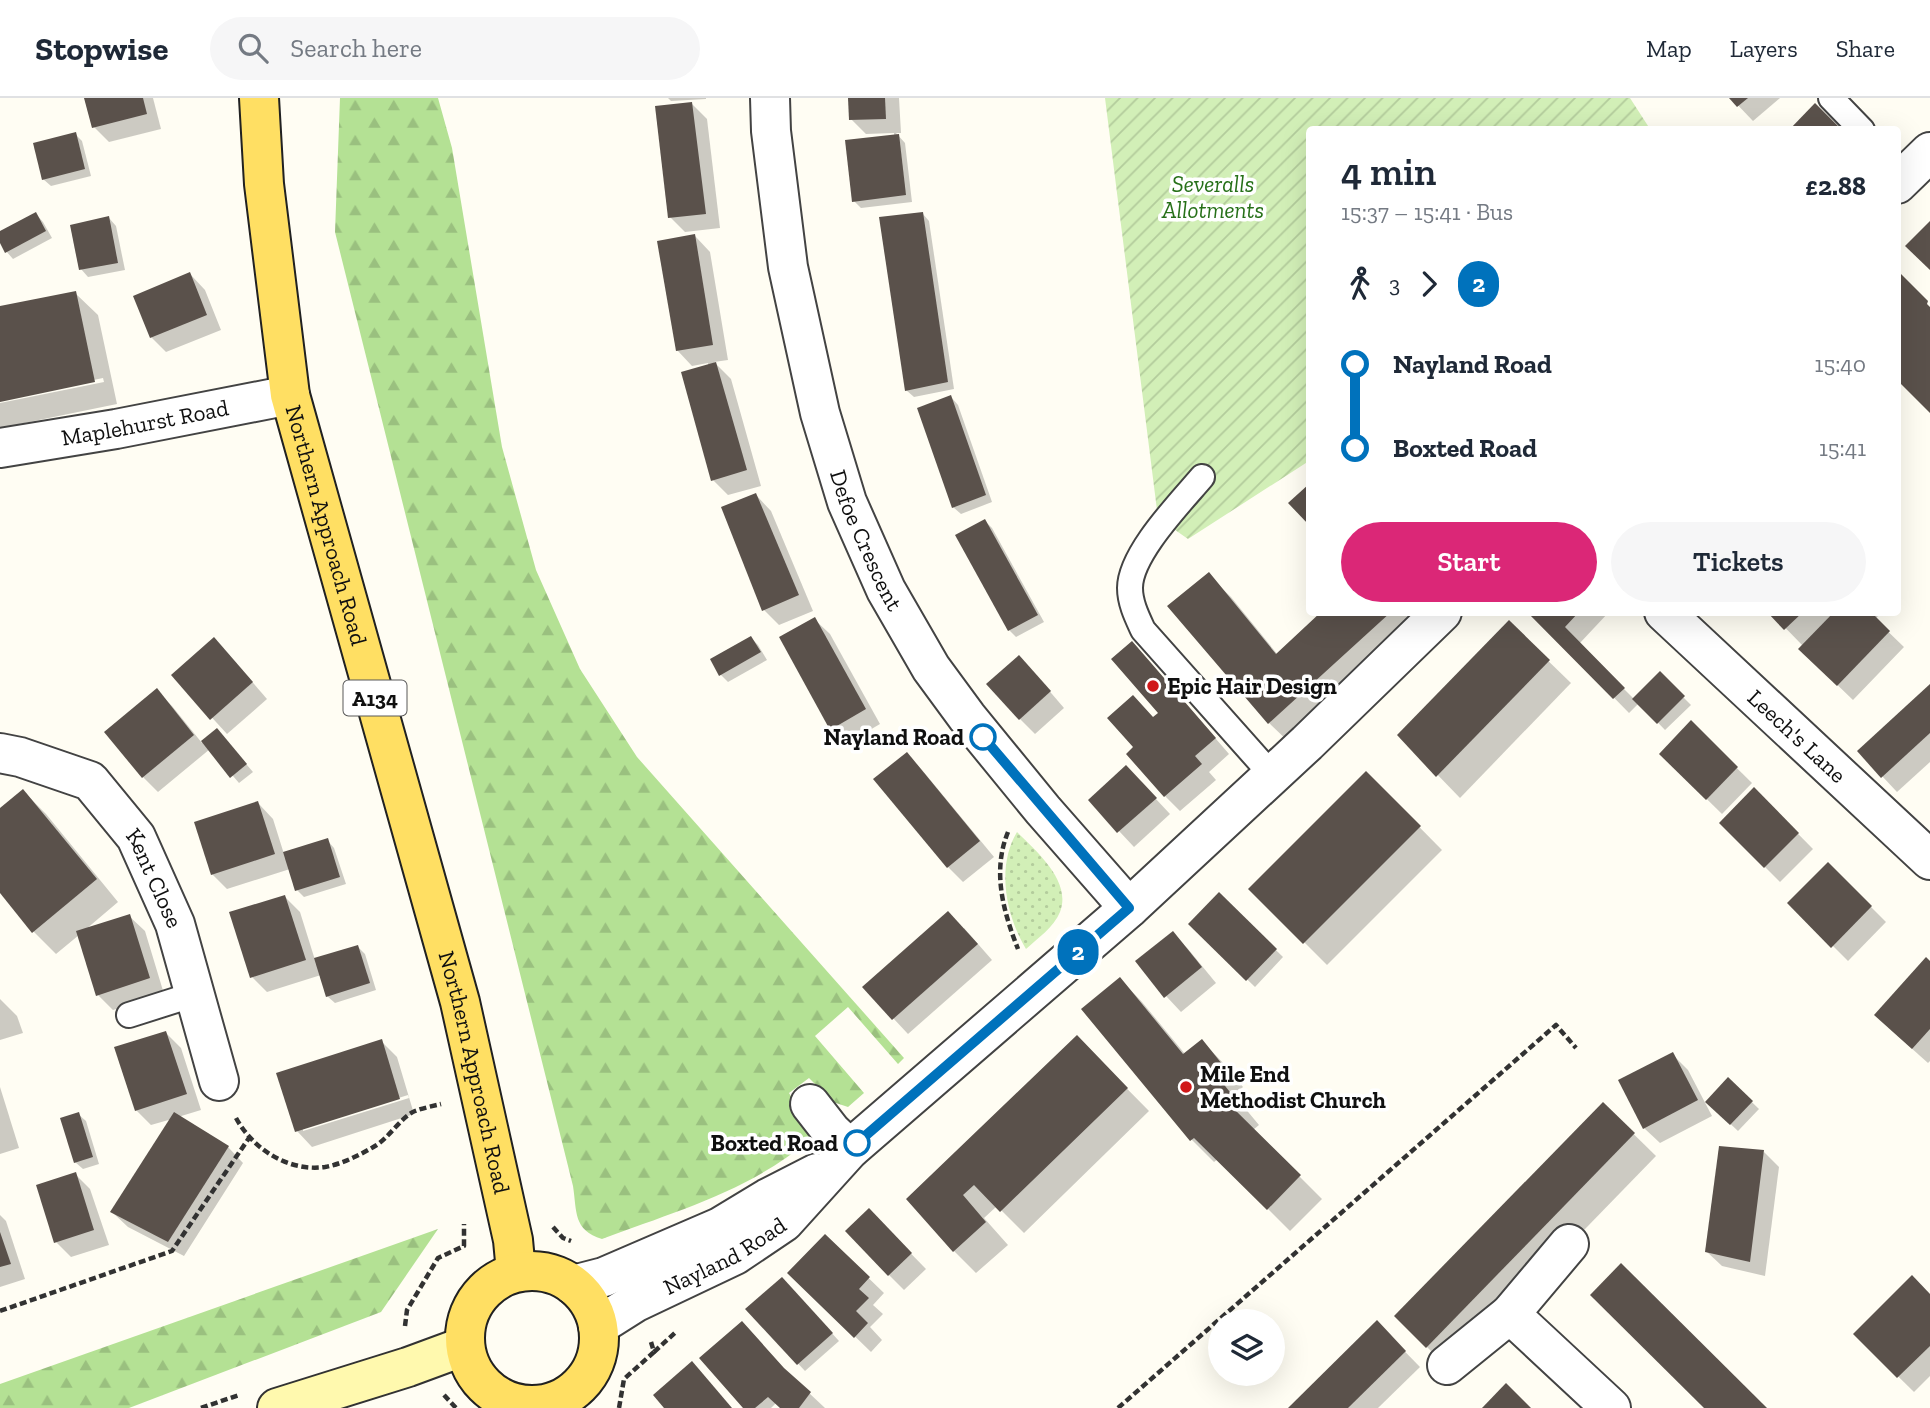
<!DOCTYPE html>
<meta charset="utf-8">
<style>
body{margin:0;font-family:"Zilla Slab",serif;background:#f6f6f7;color:#1f2937;height:100vh;display:flex;flex-direction:column;font-size:26px;white-space:nowrap}
*{box-sizing:border-box;margin:0}
p{font-size:23px;color:#747a83}
.icon{flex:none;width:38px;height:38px;fill:none;stroke:currentColor;stroke-width:2;stroke-linecap:round;stroke-linejoin:round}
.map{position:relative;flex:1;overflow:hidden}
.details{position:absolute;left:1306px;top:28px;width:595px;height:490px;display:flex;flex-direction:column;background:#fff;border-radius:7px;box-shadow:0 7px 28px #0002}
.details>*{flex:none}
.badge{padding:0 14px;border-radius:23px;font-size:24px;line-height:46px}
.controls{position:absolute;left:1208px;top:1211px;display:grid;gap:14px}
.controls a{display:grid;place-items:center;width:77px;height:77px;border-radius:50%;background:#fff;box-shadow:0 7px 28px #0002;font-size:35px}
.map>.badge{position:absolute;translate:-50% -50%;box-shadow:0 0 0 4px #fff}
.legs{display:flex;align-items:center;gap:10px;height:77px;padding:0 35px;font-size:23px}
.legs p{margin-inline-start:auto}
.headline{display:flex;align-items:center;justify-content:space-between;height:119px;padding:0 35px}
h1{font-size:38px;font-weight:600;line-height:52px}
.cta{display:flex;gap:14px;margin-top:auto;padding:14px 35px}
.cta a{flex:1;height:80px;border-radius:42px;background:#db2777;color:#fff;font-size:28px;font-weight:600;line-height:80px;text-align:center}
.cta a+a{background:#f6f6f7;color:#1f2937}
ul{padding:0 35px;list-style:none}
li{display:flex;align-items:center;gap:24px;height:84px;font-size:26px}
li i{display:grid;place-items:center;width:10px;height:100%;margin:0 9px;background:currentColor}
li i::after{content:'';width:18px;height:18px;margin:-9px;border:5px solid;border-radius:50%;background:#fff}
li p{margin-inline-start:auto}
li:first-child i{background:linear-gradient(#0000 50%,currentColor 0)}
li:last-child i{background:linear-gradient(currentColor 50%,#0000 0)}
header{display:flex;align-items:center;gap:42px;box-sizing:border-box;height:98px;padding:0 35px;background:#fff;border-bottom:2px solid #e0e1e3}
header strong{font-size:33px}
nav{display:flex;gap:38px;margin-inline-start:auto;font-size:24px}
.search{width:490px;height:63px;background:#f6f6f7;display:flex;align-items:center;gap:18px;box-sizing:border-box;padding:0 24px;border-radius:38px;color:#747a83;font-size:26px}
.map>svg:first-child{display:block}
.grass{fill:url(#grass-dots)}
.forest{fill:url(#forest-firs)}
.garden{fill:url(#garden-furrows)}
.shadow{fill:#0003;fill-rule:evenodd}
.building{fill:#5a514b}
.lines{fill:none;stroke-linecap:round;stroke-linejoin:round}
.lane-casing{stroke:#434343;stroke-width:28}
.street-casing{stroke:#434343;stroke-width:42}
.secondary-casing{stroke:#323232;stroke-width:42}
.primary-casing{stroke:#212121;stroke-width:42}
.path{stroke:#323232;stroke-width:4.5;stroke-dasharray:7 3.5;stroke-linecap:butt}
.lane{stroke:#fff;stroke-width:24}
.street{stroke:#fff;stroke-width:38}
.secondary{stroke:#fff9ae;stroke-width:38}
.primary{stroke:#ffdf63;stroke-width:38}
.line-1-casing{stroke:#fff;stroke-width:16}
.line-1{stroke:#0072bc;stroke-width:10}
.poi-dot{fill:#d01819;stroke:#fff;stroke-width:2.5}
.stop-1-dot{fill:#fff;stroke:#0072bc;stroke-width:3.5}
.labels{text-anchor:middle;dominant-baseline:central;stroke-width:7;stroke-linejoin:round;paint-order:stroke}
.shield{fill:#fff;stroke:#585858;stroke-width:2}
.shield-label{font-size:21px;font-weight:bold;fill:#101010}
.park-label{font-size:23px;font-style:italic;fill:#267018;stroke:#fff}
.street-label{font-size:23px;fill:#101010;stroke:#fff}
.poi-label{font-size:23px;font-weight:bold;fill:#101010;stroke:#fff;text-anchor:start}
.stop-label{font-size:23px;font-weight:bold;fill:#101010;stroke:#fff;text-anchor:end}
</style>
<header>
<strong>Stopwise</strong>
<div class="search"><svg class="icon" aria-label="search" viewBox="0 0 24 24"><circle cx="10" cy="10" r="6"/><path d="M15 15l6 6"/></svg>Search here</div>
<nav><a>Map</a><a>Layers</a><a>Share</a></nav>
</header>
<div class="map">
<svg width="1930" height="1310" viewBox="0 0 1930 1310">
<defs>
<pattern id="grass-dots" width="8" height="8" patternUnits="userSpaceOnUse" patternTransform="scale(1.75)"><rect width="8" height="8" fill="#d2efb7"/><path d="M2 2h.1M6 6h.1" fill="none" stroke="#b3cc9c" stroke-width="1.8" stroke-linecap="round"/></pattern>
<pattern id="forest-firs" width="22" height="20" patternUnits="userSpaceOnUse" patternTransform="scale(1.75)"><rect width="22" height="20" fill="#b4e194"/><path d="M5 1l3.5 6h-7zM16 11l3.5 6h-7z" fill="#9ac07f"/></pattern>
<pattern id="garden-furrows" width="10" height="10" patternUnits="userSpaceOnUse" patternTransform="scale(1.75)"><rect width="10" height="10" fill="#d2efb7"/><path d="M-1 1l2-2M0 10L10 0M9 11l2-2" fill="none" stroke="#b3cc9c"/></pattern>
</defs>
<rect width="100%" height="100%" fill="#fffdf3"/>
<path class="grass" d="M1017 734C1036 753 1072 783 1060 814 1054 829 1037 841 1026 851 1006 818 996 769 1017 734Z"/>
<g class="forest">
<path d="M340 0H438L452 50 502 349 536 472 580 571 637 659 904 960 898 966 848 909 815 938 864 995 848 1009 833 1004 809 980 789 995 810 1032 809 1042C750 1093 673 1114 602 1141 573 1132 577 1114 573 1088L335 134Z"/>
<path d="M438 1131 381 1214 129 1310H0V1286Z"/>
</g>
<path class="garden" d="M1105 0H1630L1650 31 1309 32V363L1188 441 1158 420Z"/>
<g class="shadow">
<path d="M86 0H153L161 31 109 44 94 29Z"/>
<path d="M668 0H706V1L671 3Z"/>
<path d="M850 0H899L901 35H896L905 45 912 104 861 110 854 103 894 38V35L866 36 851 21Z"/>
<path d="M1731 0H1780L1753 23Z"/>
<path d="M692 6 707 21 720 130 685 134 670 119Z"/>
<path d="M75 36 82 43 91 78 51 88 43 81Z"/>
<path d="M922 115 929 123 954 291 914 299 906 292Z"/>
<path d="M36 116 43 124 52 140 13 161 6 153 0 142V135Z"/>
<path d="M109 120 116 128 125 172 88 179 81 171Z"/>
<path d="M695 138 710 154 728 262 714 264 731 281 761 388 728 397 713 382 708 265 692 268 677 252Z"/>
<path d="M190 176 205 192 221 232 166 254 151 239Z"/>
<path d="M75 195 98 217 117 306 0 330V305L104 284 103 280 0 302V210Z"/>
<path d="M951 299 958 307 992 404 961 416 953 409Z"/>
<path d="M756 397 771 413 813 513 779 527 764 512Z"/>
<path d="M985 423 992 430 1044 524 1016 539 1009 532Z"/>
<path d="M1208 477 1231 499 1278 557 1323 514H1438L1292 647 1269 625 1170 508Z"/>
<path d="M1530 514H1609L1579 546 1634 601 1660 576 1691 607 1665 632 1639 605 1629 615Z"/>
<path d="M1770 514H1882L1875 521 1904 549 1853 602 1800 551 1803 548Z"/>
<path d="M814 521 830 536 880 626 846 646 831 631Z"/>
<path d="M1509 525 1571 585 1460 700 1399 637Z"/>
<path d="M751 540 758 547 767 562 728 584 721 577 712 561Z"/>
<path d="M229 557 267 601 227 636 173 577Z"/>
<path d="M1147 561 1229 656 1209 674 1216 682 1180 713 1165 698 1161 615Z"/>
<path d="M1034 575 1064 610 1035 636 1020 621Z"/>
<path d="M1930 588V664L1897 694 1882 678Z"/>
<path d="M157 593 172 608 202 645 217 632 253 674 239 685 210 651 158 694 143 679Z"/>
<path d="M1691 625 1752 685 1722 716 1661 656Z"/>
<path d="M907 656 922 672 994 759 963 784 948 769Z"/>
<path d="M1366 675 1442 752 1327 867 1251 791Z"/>
<path d="M1141 685 1170 716 1134 749 1090 702Z"/>
<path d="M1755 692 1813 751 1780 784 1721 725Z"/>
<path d="M23 693 46 716 118 804 85 832 129 818 145 833 164 896 113 912 98 897 79 837 56 856 34 834 0 793V712Z"/>
<path d="M258 705 273 721 284 756 327 742 334 750 346 786 304 799 297 792 290 771 227 791 212 776Z"/>
<path d="M1828 766 1886 824 1848 863 1790 805Z"/>
<path d="M1219 796 1283 859 1255 889 1190 826Z"/>
<path d="M285 799 300 814 315 862 358 849 365 856 376 892 335 905 327 898 321 877 267 894 252 879Z"/>
<path d="M964 830 992 862 908 936 893 920Z"/>
<path d="M1173 835 1188 851 1216 885 1181 914 1166 898Z"/>
<path d="M1930 865V963L1928 965 1891 932Z"/>
<path d="M1120 881 1142 904 1185 956 1202 943 1224 966 1243 989 1234 997 1259 1027 1253 1032 1322 1101 1290 1133 1218 1061 1214 1064 1192 1042 1084 911Z"/>
<path d="M0 901 17 918 23 935 0 942Z"/>
<path d="M166 935 181 950 201 1012 178 1019 228 1049 243 1065 184 1158 128 1129 112 1114 172 1021 151 1027 136 1012Z"/>
<path d="M1077 940 1149 1013 1024 1135 997 1108 984 1120 1008 1147 976 1175 954 1153 909 1101Z"/>
<path d="M381 943 397 959 414 1016 312 1049 297 1033ZM408 997 409 1000 303 1033V1030Z"/>
<path d="M1672 956 1688 972 1712 1018 1660 1045 1644 1030Z"/>
<path d="M1728 981 1759 1011 1738 1033 1707 1004Z"/>
<path d="M0 989 19 1050 0 1056Z"/>
<path d="M1603 1006 1656 1058 1449 1271 1396 1218Z"/>
<path d="M78 1016 86 1023 99 1066 83 1071 75 1064Z"/>
<path d="M1764 1054 1779 1069 1765 1178 1722 1168 1706 1153Z"/>
<path d="M75 1076 90 1091 109 1147 71 1159 56 1144Z"/>
<path d="M0 1117 6 1123 25 1181 0 1189Z"/>
<path d="M884 1128 926 1171 904 1192 889 1177Z"/>
<path d="M825 1138 884 1195 873 1207 883 1216 870 1229 882 1242 871 1254 805 1190Z"/>
<path d="M789 1188 839 1243 805 1273 748 1212Z"/>
<path d="M1930 1198V1278L1914 1294 1855 1236Z"/>
<path d="M1377 1225 1420 1269 1378 1310H1291Z"/>
<path d="M791 1278 825 1310H781L776 1305 771 1310H745Z"/>
</g>
<g class="building">
<path d="M84 0H143L147 16 92 30Z"/>
<path d="M848 0H885L886 21 849 22Z"/>
<path d="M1729 0H1748L1737 9Z"/>
<path d="M692 4 706 116 668 120 655 8Z"/>
<path d="M1815 5 1842 32H1789Z"/>
<path d="M76 34 85 71 42 82 33 45Z"/>
<path d="M899 36 906 97 852 104 845 42Z"/>
<path d="M36 114 46 133 5 155 0 145V133Z"/>
<path d="M923 114 948 284 905 293 879 119Z"/>
<path d="M109 118 118 165 79 172 70 127Z"/>
<path d="M1930 123V172L1905 148Z"/>
<path d="M695 136 713 247 676 253 657 143Z"/>
<path d="M1897 172 1928 203 1927 206 1930 209V315L1897 282Z"/>
<path d="M190 174 207 217 150 240 133 198Z"/>
<path d="M76 193 95 284 0 304V208Z"/>
<path d="M716 264 747 372 711 383 681 274Z"/>
<path d="M951 297 986 397 952 410 917 310Z"/>
<path d="M1309 386V427L1288 405Z"/>
<path d="M756 395 799 497 762 513 721 409Z"/>
<path d="M985 421 1038 517 1008 533 955 437Z"/>
<path d="M1209 474 1276 556 1321 514H1391L1268 626 1167 508Z"/>
<path d="M1527 514H1579L1565 529 1625 590 1613 601Z"/>
<path d="M1767 514H1803L1784 532Z"/>
<path d="M1834 514H1871L1890 533 1837 588 1798 551Z"/>
<path d="M815 519 866 611 830 632 779 539Z"/>
<path d="M1509 522 1550 562 1436 679 1397 637Z"/>
<path d="M751 538 761 554 719 578 710 561Z"/>
<path d="M214 539 253 584 210 622 171 577Z"/>
<path d="M1132 543 1216 640 1195 658 1202 666 1164 699 1126 656 1133 649 1107 620 1133 597 1153 619 1158 615 1111 561Z"/>
<path d="M1019 557 1051 593 1019 622 986 586Z"/>
<path d="M1660 573 1685 598 1657 626 1632 601Z"/>
<path d="M1930 586V635L1881 680 1857 653Z"/>
<path d="M157 590 194 637 142 680 104 634Z"/>
<path d="M1691 622 1738 669 1706 702 1659 656Z"/>
<path d="M217 630 247 666 230 680 201 643Z"/>
<path d="M907 654 980 743 947 770 873 681Z"/>
<path d="M1126 667 1157 700 1117 735 1088 702Z"/>
<path d="M1366 673 1421 728 1303 846 1248 791Z"/>
<path d="M1754 689 1799 735 1764 770 1719 725Z"/>
<path d="M23 691 97 781 32 835 0 795V710Z"/>
<path d="M258 703 275 756 211 777 194 724Z"/>
<path d="M328 740 340 779 295 793 283 754Z"/>
<path d="M1828 764 1872 808 1831 850 1787 805Z"/>
<path d="M1219 794 1277 851 1246 883 1188 826Z"/>
<path d="M285 797 306 862 250 880 229 814Z"/>
<path d="M948 813 978 846 892 922 862 889Z"/>
<path d="M130 816 150 880 96 898 76 833Z"/>
<path d="M1173 833 1202 869 1164 900 1135 863Z"/>
<path d="M358 847 370 885 326 899 314 860Z"/>
<path d="M1926 859 1930 863V931L1912 951 1874 917Z"/>
<path d="M1120 879 1183 956 1202 941 1222 966 1213 973 1238 1004 1232 1009 1301 1077 1267 1112 1194 1040 1190 1043 1081 911Z"/>
<path d="M166 933 187 996 135 1013 114 949Z"/>
<path d="M1077 937 1128 990 1000 1114 974 1087 963 1097 986 1124 953 1154 906 1101Z"/>
<path d="M382 941 400 1001 295 1034 276 975Z"/>
<path d="M1673 954 1698 1002 1643 1031 1618 982Z"/>
<path d="M1728 979 1753 1003 1730 1027 1705 1004Z"/>
<path d="M1603 1004 1635 1035 1426 1250 1394 1218Z"/>
<path d="M79 1014 93 1059 74 1065 60 1020Z"/>
<path d="M174 1014 229 1048 168 1144 110 1114Z"/>
<path d="M1719 1048 1764 1052 1750 1164 1705 1154Z"/>
<path d="M76 1074 94 1132 54 1145 36 1087Z"/>
<path d="M869 1110 912 1155 888 1178 845 1133Z"/>
<path d="M0 1134 11 1166 0 1169Z"/>
<path d="M825 1136 870 1179 859 1191 869 1200 856 1213 868 1225 854 1240 787 1175Z"/>
<path d="M1621 1165 1767 1310H1704L1590 1197Z"/>
<path d="M1912 1177 1930 1196V1248L1897 1280 1853 1236Z"/>
<path d="M782 1179 833 1235 797 1267 745 1211Z"/>
<path d="M1377 1222 1406 1253 1348 1310H1288Z"/>
<path d="M742 1223 784 1270 811 1294 799 1310H780L768 1299 755 1310H743L699 1260Z"/>
<path d="M692 1263 732 1310H664L653 1297Z"/>
<path d="M1506 1285 1531 1310H1482Z"/>
</g>
<g class="lines">
<defs>
<g id="lane">
<path d="M1831 0 1862 32"/>
<path d="M1202 379C1180 405 1130 456 1130 490 1130 505 1137 519 1143 532L1272 677"/>
<path d="M129 917 195 896"/>
</g>
<g id="street">
<path id="s1" d="M770 0 771 33 788 169 820 315 847 404 886 492 931 570 967 619 1043 712 1129 810"/>
<path d="M1897 86 1930 54"/>
<path id="s2" d="M0 350 116 331 290 297"/>
<path id="s3" d="M1664 514 1930 762"/>
<path id="s4" d="M0 655 20 659 90 683 136 739 175 826 219 983"/>
<path d="M810 1006 831 1033 850 1051"/>
<path d="M573 1187 604 1179 720 1129 768 1100 817 1075"/>
<path d="M1510 1216 1611 1310"/>
<path id="s5" d="M598 1228 636 1204 735 1157 784 1124 850 1051 1129 810 1307 645 1442 514"/>
<path d="M1447 1267 1510 1216 1569 1146"/>
</g>
<path id="secondary" d="M277 1310 408 1269 465 1248"/>
<g id="primary">
<path id="s6" d="M259 0 264 86 290 297 460 904 513 1142 516 1174"/>
<circle cx="532" cy="1240" r="67"/>
</g>
</defs>
<use href="#lane" class="lane-casing"/>
<use href="#street" class="street-casing"/>
<use href="#secondary" class="secondary-casing"/>
<use href="#primary" class="primary-casing"/>
<g class="path">
<path d="M1008 734C992 773 1003 813 1018 851"/>
<path d="M236 1020C253 1051 288 1074 325 1069 342 1066 360 1057 375 1048 389 1040 401 1019 415 1013 423 1010 433 1008 441 1006"/>
<path d="M553 1129 563 1140 571 1143"/>
<path d="M0 1213 172 1153 249 1040"/>
<path d="M405 1228 407 1212 438 1160 464 1148V1126"/>
<path d="M654 1254 677 1233"/>
<path d="M444 1297 456 1310"/>
<path d="M201 1310 239 1297"/>
<path d="M619 1310 624 1281 654 1254 651 1244"/>
<path d="M1118 1310 1556 927 1576 950"/>
</g>
<use href="#lane" class="lane"/>
<use href="#street" class="street"/>
<use href="#secondary" class="secondary"/>
<use href="#primary" class="primary"/>
</g>
<g class="lines">
<defs>
<path id="line-1" d="M857 1045 1129 810 983 639"/>
</defs>
<use href="#line-1" class="line-1-casing"/>
<use href="#line-1" class="line-1"/>
</g>
<g class="poi-dot">
<circle cx="1153" cy="588" r="7"/>
<circle cx="1186" cy="989" r="7"/>
</g>
<g class="stop-1-dot">
<circle cx="983" cy="639" r="12"/>
<circle cx="857" cy="1045" r="12"/>
</g>
<g class="labels">
<rect class="shield" x="343.5" y="582.5" width="63" height="35" rx="5"/>
<g class="shield-label">
<text x="375" y="600">A134</text>
</g>
<g class="park-label">
<text x="1213" y="86">Severalls<tspan x="1213" dy="26">Allotments</tspan></text>
</g>
<g class="street-label">
<text stroke="none"><textPath href="#s2" startOffset="147">Maplehurst Road</textPath></text>
<text stroke="none"><textPath href="#s6" startOffset="434">Northern Approach Road</textPath></text>
<text stroke="none"><textPath href="#s1" startOffset="455">Defoe Crescent</textPath></text>
<text stroke="none"><textPath href="#s3" startOffset="182">Leech's Lane</textPath></text>
<text stroke="none"><textPath href="#s4" startOffset="212">Kent Close</textPath></text>
<text stroke="none"><textPath href="#s6" startOffset="1001">Northern Approach Road</textPath></text>
<text stroke="none"><textPath href="#s5" startOffset="145">Nayland Road</textPath></text>
</g>
<g class="poi-label">
<text x="1167" y="588">Epic Hair Design</text>
<text x="1200" y="976">Mile End<tspan x="1200" dy="26">Methodist Church</tspan></text>
</g>
<g class="stop-label">
<text x="964" y="639">Nayland Road</text>
<text x="838" y="1045">Boxted Road</text>
</g>
</g>
</svg>
<div class="controls">
<a><svg class="icon" aria-label="layers" viewBox="0 0 24 24"><path d="M12 4l9 5-9 5-9-5zM3 14l9 5 9-5"/></svg></a>
</div>
<b class="badge" style="left:1078px;top:854px;background:#0072bc;color:#fff">2</b>
<section class="details">
<div class="headline"><div><h1>4 min</h1><p>15:37 – 15:41 · Bus</p></div><b>£2.88</b></div>
<div class="legs"><svg class="icon" aria-label="walk" viewBox="0 0 24 24"><circle cx="13" cy="4" r="2"/><path d="M13 8l-2 6 4 7M11 14l-3 7M7 12l3-4h3l4 4"/></svg>3<svg class="icon" aria-label="forward" viewBox="0 0 24 24"><path d="M9 5l7 7-7 7"/></svg><b class="badge" style="background:#0072bc;color:#fff">2</b></div>
<ul>
<li><i style="color:#0072bc"></i><b>Nayland Road</b><p>15:40</p></li>
<li><i style="color:#0072bc"></i><b>Boxted Road</b><p>15:41</p></li>
</ul>
<div class="cta"><a>Start</a><a>Tickets</a></div>
</section>
</div>
